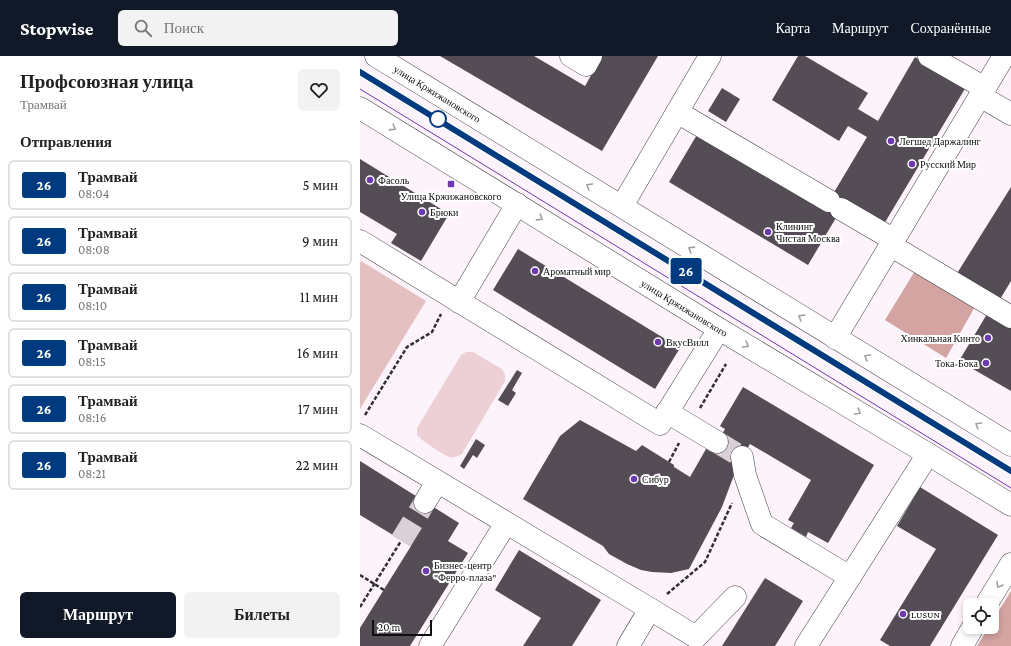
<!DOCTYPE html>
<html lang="ru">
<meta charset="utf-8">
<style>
body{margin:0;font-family:"Crimson Pro",serif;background:#f2f2f2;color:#222;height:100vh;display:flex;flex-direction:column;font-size:15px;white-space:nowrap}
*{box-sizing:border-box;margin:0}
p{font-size:13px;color:#767676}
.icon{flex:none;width:22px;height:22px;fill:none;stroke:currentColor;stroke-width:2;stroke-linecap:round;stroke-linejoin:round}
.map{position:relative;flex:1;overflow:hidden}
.drawer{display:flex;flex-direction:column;background:#fff;width:360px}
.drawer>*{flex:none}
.badge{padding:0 8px;border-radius:3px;font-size:14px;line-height:26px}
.tools{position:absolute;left:603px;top:542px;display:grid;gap:8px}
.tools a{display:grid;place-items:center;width:36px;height:36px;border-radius:6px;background:#fff;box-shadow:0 2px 6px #0003;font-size:20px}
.scale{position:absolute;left:12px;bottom:10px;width:60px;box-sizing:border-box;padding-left:4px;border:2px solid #0f0f0f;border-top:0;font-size:11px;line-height:14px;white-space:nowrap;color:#0f0f0f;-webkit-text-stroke:3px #fff;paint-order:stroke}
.map>.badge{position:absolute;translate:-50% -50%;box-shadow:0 0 0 2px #fff}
h2{padding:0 20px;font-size:15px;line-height:36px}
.round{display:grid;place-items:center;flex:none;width:42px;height:42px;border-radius:6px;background:#f2f2f2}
.headline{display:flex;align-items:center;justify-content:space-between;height:68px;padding:0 20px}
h1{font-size:19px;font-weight:700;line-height:30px}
.button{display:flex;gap:8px;margin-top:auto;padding:8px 20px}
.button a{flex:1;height:46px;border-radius:6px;background:#111827;color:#fff;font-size:16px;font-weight:700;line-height:46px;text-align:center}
.button a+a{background:#f2f2f2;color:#222}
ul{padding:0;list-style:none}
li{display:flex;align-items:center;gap:12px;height:50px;margin:0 8px 6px;padding:0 12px;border:2px solid #e0e0e0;border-radius:6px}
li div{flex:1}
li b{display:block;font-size:15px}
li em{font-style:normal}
li .badge{min-width:44px;font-weight:700;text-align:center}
header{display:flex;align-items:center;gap:24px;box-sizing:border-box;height:56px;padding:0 20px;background:#111827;color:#fff}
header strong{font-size:19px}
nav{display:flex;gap:22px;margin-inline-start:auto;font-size:14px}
.search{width:280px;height:36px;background:#f2f2f2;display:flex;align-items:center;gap:10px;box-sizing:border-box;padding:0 14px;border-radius:6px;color:#767676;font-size:15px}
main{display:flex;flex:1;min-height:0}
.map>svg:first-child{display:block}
.green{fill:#e4c0c0}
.forest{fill:#d3a4a1}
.pitch{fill:#edd0d5}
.building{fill:#554d56}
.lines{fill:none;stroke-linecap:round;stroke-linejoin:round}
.minor-tunnel{stroke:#d9d1d7;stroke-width:22;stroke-dasharray:22 11;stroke-linecap:butt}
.minor-casing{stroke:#424242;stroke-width:23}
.path{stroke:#313131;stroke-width:2.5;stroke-dasharray:4 2;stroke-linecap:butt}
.minor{stroke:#fff;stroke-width:22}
.tram{stroke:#6e38af;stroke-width:1}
.oneway{stroke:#9f9f9f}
.line-casing{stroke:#fff;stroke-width:9}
.line{stroke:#003b80;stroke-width:6}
.stop-dot{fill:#fff;stroke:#003b80;stroke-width:2}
.poi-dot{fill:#6e38af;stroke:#fff;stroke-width:1.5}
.labels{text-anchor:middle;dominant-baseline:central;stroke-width:4;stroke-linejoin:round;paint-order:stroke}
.street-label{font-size:10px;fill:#0f0f0f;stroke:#fff}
.poi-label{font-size:10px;fill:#0f0f0f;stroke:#fff;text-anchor:start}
</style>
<header>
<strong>Stopwise</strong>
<div class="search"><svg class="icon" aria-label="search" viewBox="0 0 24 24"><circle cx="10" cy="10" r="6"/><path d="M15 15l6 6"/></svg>Поиск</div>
<nav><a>Карта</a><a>Маршрут</a><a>Сохранённые</a></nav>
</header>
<main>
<section class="drawer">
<div class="headline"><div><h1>Профсоюзная улица</h1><p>Трамвай</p></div><a class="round"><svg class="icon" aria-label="heart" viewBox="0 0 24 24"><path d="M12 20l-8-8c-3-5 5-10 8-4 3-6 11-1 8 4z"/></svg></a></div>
<h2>Отправления</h2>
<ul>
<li><span class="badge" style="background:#003b80;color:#fff">26</span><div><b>Трамвай</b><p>08:04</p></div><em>5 мин</em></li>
<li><span class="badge" style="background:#003b80;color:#fff">26</span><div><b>Трамвай</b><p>08:08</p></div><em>9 мин</em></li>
<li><span class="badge" style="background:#003b80;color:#fff">26</span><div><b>Трамвай</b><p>08:10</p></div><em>11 мин</em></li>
<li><span class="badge" style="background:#003b80;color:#fff">26</span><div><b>Трамвай</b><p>08:15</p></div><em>16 мин</em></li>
<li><span class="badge" style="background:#003b80;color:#fff">26</span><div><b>Трамвай</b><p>08:16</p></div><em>17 мин</em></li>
<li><span class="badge" style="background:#003b80;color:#fff">26</span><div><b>Трамвай</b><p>08:21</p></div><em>22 мин</em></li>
</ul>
<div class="button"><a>Маршрут</a><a>Билеты</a></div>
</section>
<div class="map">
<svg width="651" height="590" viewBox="0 0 651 590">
<rect width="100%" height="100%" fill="#fdf3fa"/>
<path class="green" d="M1 205 66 245 0 353V207Z"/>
<g class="forest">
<path d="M558 210 617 247 586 302 525 264Z"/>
<path d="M651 535V590H617L629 571H632V566Z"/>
</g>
<path class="pitch" d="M106 296H113L142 313 145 318V325L102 398C98 400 94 402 89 401 82 398 62 385 57 379V372L101 299Z"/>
<g class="building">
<path d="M80 0H174L225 30 242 0H298L242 95Z"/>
<path d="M438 0H445L508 37 498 53 518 65 555 1 606 31 524 168 486 145 448 209 309 126 338 77 473 138 507 81 488 70 479 85 412 44Z"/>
<path d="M362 32 380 43 366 66 348 55Z"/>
<path d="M0 103 89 158 61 205 31 187 37 178 0 156Z"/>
<path d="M651 131V225L639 245 596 219Z"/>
<path d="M158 193 320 292 295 333 133 234Z"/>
<path d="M627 258 651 272V335L599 305Z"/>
<path d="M157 314 162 317 152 334 156 337 148 350 138 344Z"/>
<path d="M383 331 514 409 468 487 448 476 446 481 431 472 434 467 428 464 451 424 390 388 377 411 362 451 329 513 311 517 292 516 281 514 267 508 249 498 243 490 163 443 200 380 220 364 276 395 282 389 314 409V411L330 421 346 393 352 396 365 373 360 370Z"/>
<path d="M116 383 125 389 117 402 113 399 104 413 100 410Z"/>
<path d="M0 405 99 467 88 485 108 497 50 590H0V572L51 490 0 459Z"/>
<path d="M560 431 638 479 570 590H530L520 584 576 493 537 470Z"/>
<path d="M159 494 241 544 212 590H163L181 562 135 534Z"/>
<path d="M405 522 443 545 415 590H362Z"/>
</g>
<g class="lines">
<g class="minor-tunnel">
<path d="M357 386 382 401"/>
<path d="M41 485 65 446"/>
</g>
<defs>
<g id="minor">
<path id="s1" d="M16 0 651 389"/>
<path d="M211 0 226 9 231 0"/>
<path d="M569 0 625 32"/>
<path d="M620 40 651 58"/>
<path id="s2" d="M0 52 359 273 568 398 651 449"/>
<path d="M317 56 469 145"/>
<path d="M262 150 350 0"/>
<path d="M481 153 534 184"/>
<path d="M0 185 300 368 359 273"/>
<path d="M530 189 651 261"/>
<path d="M99 246 157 148"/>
<path d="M475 282 644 0"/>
<path d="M307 356 357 386"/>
<path d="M0 379 290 553 268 590"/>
<path d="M382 401 385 419 402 468 490 521"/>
<path d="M65 446 77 426"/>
<path d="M626 549 651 508"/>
<path d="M290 553 336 581 375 541"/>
<path d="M70 590 146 467"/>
<path d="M446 590 568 398"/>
<path d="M602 590 613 571"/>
</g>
</defs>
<use href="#minor" class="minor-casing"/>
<g class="path">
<path d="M340 352 366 308"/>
<path d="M5 359 47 291 72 276 81 258"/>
<path d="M309 406 319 387"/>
<path d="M0 519 24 534"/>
<path d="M307 538 345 506 372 447"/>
<path d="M0 551 41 485"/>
</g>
<use href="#minor" class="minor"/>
<g class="tram">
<path d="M0 16 651 415"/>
<path d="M0 33 651 432"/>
</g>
</g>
<defs><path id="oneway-chevron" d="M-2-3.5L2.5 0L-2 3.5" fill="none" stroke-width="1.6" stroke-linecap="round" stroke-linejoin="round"/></defs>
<g class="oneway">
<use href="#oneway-chevron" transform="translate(33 72) rotate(32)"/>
<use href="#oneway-chevron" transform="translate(229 130) rotate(-149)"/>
<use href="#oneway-chevron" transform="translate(180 162) rotate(32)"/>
<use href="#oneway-chevron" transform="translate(331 193) rotate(-148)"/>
<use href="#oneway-chevron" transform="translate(441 261) rotate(-148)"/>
<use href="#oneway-chevron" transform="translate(386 289) rotate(31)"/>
<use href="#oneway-chevron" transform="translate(507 301) rotate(-149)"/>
<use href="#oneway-chevron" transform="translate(498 356) rotate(31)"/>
<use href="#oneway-chevron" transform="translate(618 369) rotate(-149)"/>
<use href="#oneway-chevron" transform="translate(639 529) rotate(121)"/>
</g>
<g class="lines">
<defs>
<path id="line" d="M0 16 651 415"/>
</defs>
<use href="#line" class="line-casing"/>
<use href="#line" class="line"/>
</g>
<circle class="stop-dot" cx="78" cy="63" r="8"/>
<g class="poi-dot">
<circle cx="531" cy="85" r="4"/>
<circle cx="552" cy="108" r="4"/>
<circle cx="10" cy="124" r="4"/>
<rect x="87" y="124" width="8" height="8" rx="2"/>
<circle cx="62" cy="156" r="4"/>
<circle cx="408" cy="176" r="4"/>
<circle cx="175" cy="215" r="4"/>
<circle cx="628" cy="282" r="4"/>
<circle cx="298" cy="286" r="4"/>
<circle cx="626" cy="307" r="4"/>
<circle cx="274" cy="423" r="4"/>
<circle cx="66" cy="515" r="4"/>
<circle cx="543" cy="558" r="4"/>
</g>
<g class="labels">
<g class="street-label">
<text stroke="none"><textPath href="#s1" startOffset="72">улица Кржижановского</textPath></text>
<text stroke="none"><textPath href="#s2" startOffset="381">улица Кржижановского</textPath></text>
</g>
<g class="poi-label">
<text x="539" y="85">Легшед Даржалинг</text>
<text x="560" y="108">Русский Мир</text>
<text x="18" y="124">Фасоль</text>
<text x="91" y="140" text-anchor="middle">Улица Кржижановского</text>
<text x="70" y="156">Брюки</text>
<text x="416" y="170">Клининг<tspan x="416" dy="12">Чистая Москва</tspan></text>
<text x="183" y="215">Ароматный мир</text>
<text x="620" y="282" text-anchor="end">Хинкальная Кинто</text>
<text x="306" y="286">ВкусВилл</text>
<text x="618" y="307" text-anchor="end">Тока-Бока</text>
<text x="282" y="423">Сибур</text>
<text x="74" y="509">Бизнес-центр<tspan x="74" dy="12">"Ферро-плаза"</tspan></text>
<text x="551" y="558">LUSUN</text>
</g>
</g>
</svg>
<div class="tools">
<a><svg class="icon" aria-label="locate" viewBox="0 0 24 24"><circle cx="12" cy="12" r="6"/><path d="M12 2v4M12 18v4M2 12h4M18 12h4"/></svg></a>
</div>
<div class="scale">20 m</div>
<b class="badge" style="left:326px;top:215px;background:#003b80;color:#fff">26</b>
</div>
</main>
